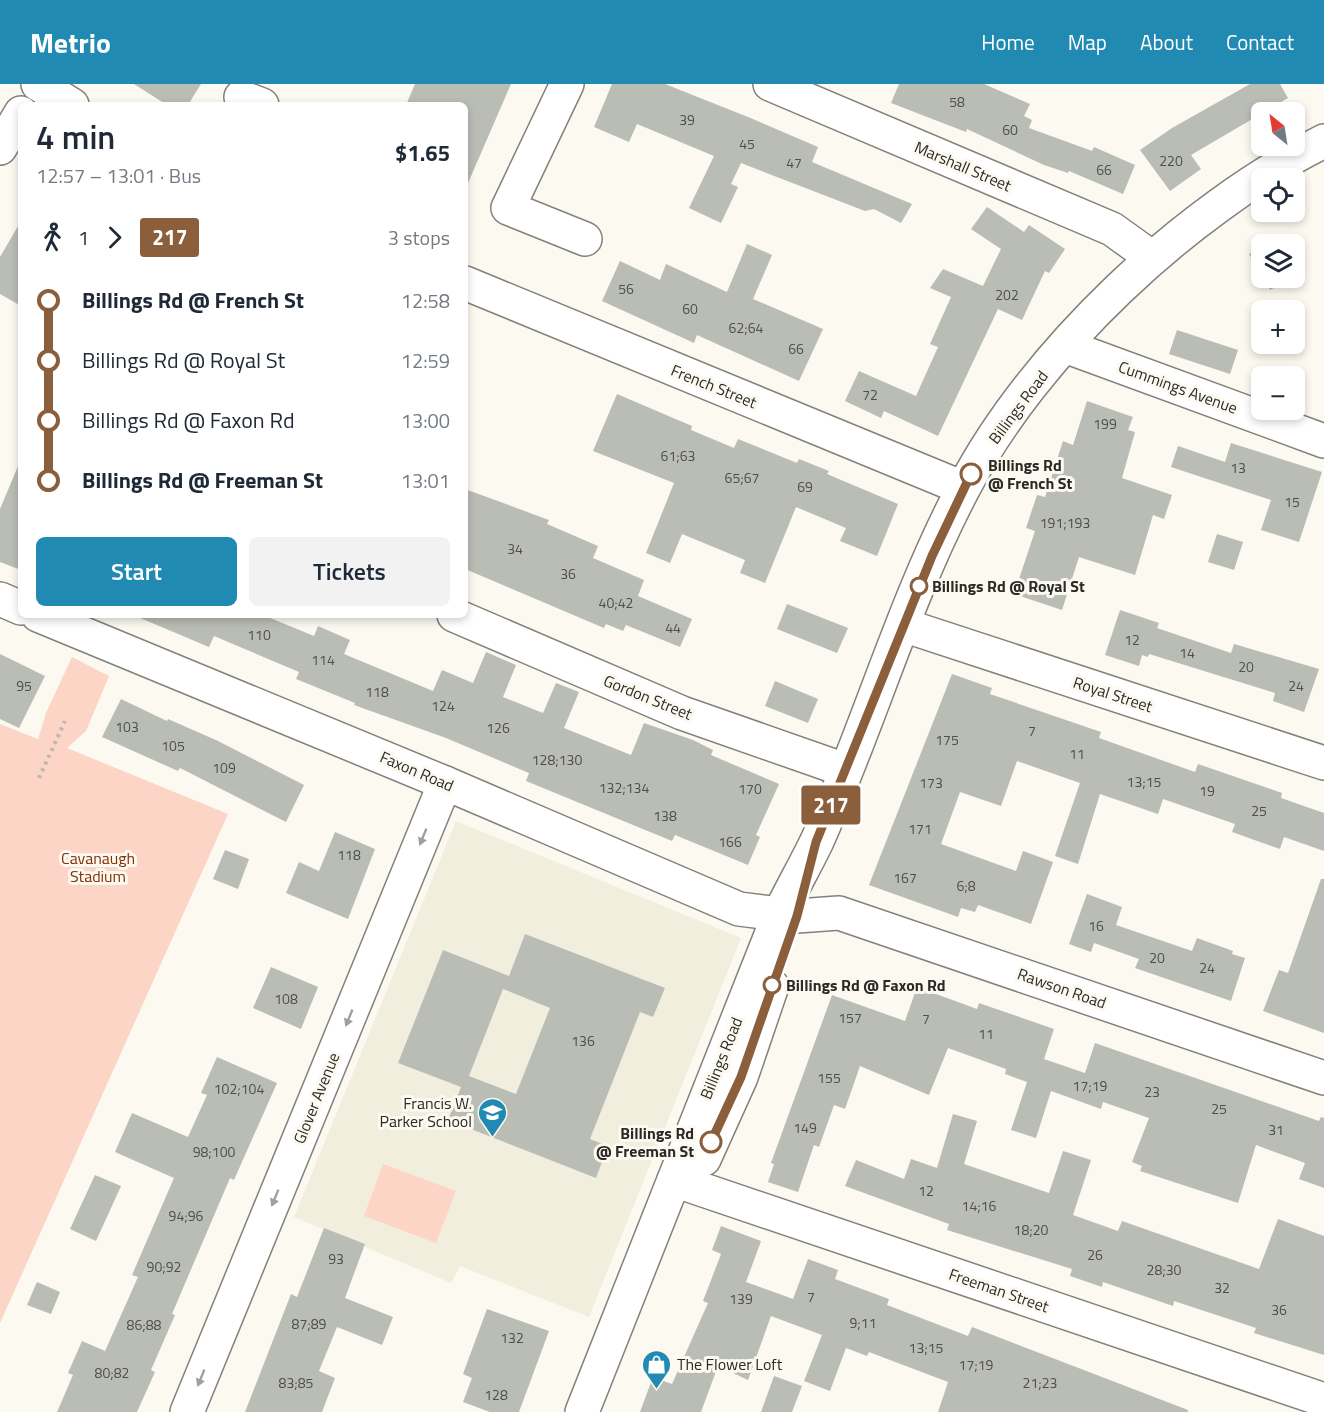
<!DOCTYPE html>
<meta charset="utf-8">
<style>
body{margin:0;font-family:"Titillium Web",sans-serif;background:#f2f2f3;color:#1f2937;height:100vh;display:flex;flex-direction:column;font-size:22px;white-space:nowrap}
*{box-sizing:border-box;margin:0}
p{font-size:20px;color:#747a83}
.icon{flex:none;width:33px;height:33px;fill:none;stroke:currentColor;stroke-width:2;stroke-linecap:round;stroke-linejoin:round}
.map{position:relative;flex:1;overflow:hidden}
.sheet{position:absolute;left:18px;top:18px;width:450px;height:516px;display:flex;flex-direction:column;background:#fff;border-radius:9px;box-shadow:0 3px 9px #0003}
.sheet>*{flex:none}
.badge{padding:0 12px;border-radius:4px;font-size:21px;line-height:39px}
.needle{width:39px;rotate:330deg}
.tools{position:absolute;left:1251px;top:18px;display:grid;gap:12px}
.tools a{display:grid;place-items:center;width:54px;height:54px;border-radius:9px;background:#fff;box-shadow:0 3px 9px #0003;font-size:30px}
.map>.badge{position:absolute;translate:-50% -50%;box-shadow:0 0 0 3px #fff}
.legs{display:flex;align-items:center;gap:9px;height:66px;padding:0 18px;font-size:20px}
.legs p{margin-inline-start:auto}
.head{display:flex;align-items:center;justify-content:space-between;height:102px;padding:0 18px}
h1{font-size:33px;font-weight:600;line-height:45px}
.cta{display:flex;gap:12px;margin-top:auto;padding:12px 18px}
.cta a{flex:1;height:69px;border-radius:9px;background:#218ab2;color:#fff;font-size:24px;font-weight:600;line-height:69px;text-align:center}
.cta a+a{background:#f2f2f3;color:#1f2937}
ul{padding:0 18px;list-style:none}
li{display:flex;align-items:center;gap:21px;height:60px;font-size:22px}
li i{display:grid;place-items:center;width:9px;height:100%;margin:0 8px;background:currentColor}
li i::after{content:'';width:15px;height:15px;margin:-8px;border:4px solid;border-radius:50%;background:#fff}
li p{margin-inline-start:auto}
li:first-child i{background:linear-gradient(#0000 50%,currentColor 0)}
li:last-child i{background:linear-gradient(currentColor 50%,#0000 0)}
header{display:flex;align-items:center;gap:36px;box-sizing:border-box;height:84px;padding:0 30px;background:#218ab2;color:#fff}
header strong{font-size:28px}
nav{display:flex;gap:33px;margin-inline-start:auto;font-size:21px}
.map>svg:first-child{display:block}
.built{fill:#f2eede}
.green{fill:#fcd5c7}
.building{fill:#babdb5;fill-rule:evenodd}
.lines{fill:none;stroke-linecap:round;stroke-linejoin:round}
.minor-casing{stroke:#83817a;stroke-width:36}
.path{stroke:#bab8b1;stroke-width:4;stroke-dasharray:3 4.5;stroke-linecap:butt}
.minor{stroke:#fff;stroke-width:33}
.oneway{fill:#a09f9e}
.line-1-casing{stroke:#fff;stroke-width:14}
.line-1{stroke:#8b5e3c;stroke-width:9}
.stop-1-dot{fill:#fff;stroke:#8b5e3c;stroke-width:3}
.labels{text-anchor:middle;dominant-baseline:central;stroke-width:6;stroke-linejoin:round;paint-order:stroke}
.number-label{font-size:14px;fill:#4f4f4a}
.street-label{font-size:16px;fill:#2b2a27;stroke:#fbf9f0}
.stop-label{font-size:16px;font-weight:bold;fill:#2b2a27;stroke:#fbf9f0;text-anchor:start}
.park-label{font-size:16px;fill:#843008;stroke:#fbf9f0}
.poi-label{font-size:16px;fill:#2b2a27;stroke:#fbf9f0;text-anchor:end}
</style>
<header>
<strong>Metrio</strong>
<nav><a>Home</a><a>Map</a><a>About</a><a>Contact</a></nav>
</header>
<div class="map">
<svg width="1324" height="1328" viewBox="0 0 1324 1328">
<rect width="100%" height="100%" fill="#fbf9f0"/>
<path class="built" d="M456 737 741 854 589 1233 460 1182 451 1199 294 1133Z"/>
<g class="green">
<path d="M72 573 109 592 86 647 67 664 228 730 0 1239V640L38 655 46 629Z"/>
<path d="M383 1080 456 1107 436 1159 364 1132Z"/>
</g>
<g class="building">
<path d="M134 0H201L188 21H167Z"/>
<path d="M415 0H511L465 106V21H406Z"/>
<path d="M612 0H665L748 33 818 63 812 78 912 120 901 139 874 125 865 127 741 79 731 100 738 103 721 139 689 124 714 72 637 40 629 58 594 43Z"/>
<path d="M899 0H984L1030 20 1024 32 1032 36 1029 44 1092 67 1094 63 1135 81 1123 110 1069 87 1068 89 1044 81 967 45 966 48 891 19Z"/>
<path d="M1250 0H1280L1288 14 1191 71 1201 85 1170 107 1140 66 1172 44Z"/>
<path d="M987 123 1024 148 1029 141 1065 165 1049 189 1045 187 1022 236 998 225 938 352 884 327 881 334 845 317 859 287 916 312 938 263 930 260 951 213 930 204 943 185 983 202 1001 165 971 145Z"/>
<path d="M21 137V222L0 210V173Z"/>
<path d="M747 160 772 171 753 215 823 245 799 297 697 251 694 259 602 217 620 177 660 196 666 180 727 208Z"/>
<path d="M1262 163V192L1249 170Z"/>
<path d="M1263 194H1292L1270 206Z"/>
<path d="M1177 246 1238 266 1230 290 1169 270Z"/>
<path d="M617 310 692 342 691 346 734 364 738 355 797 379 799 375 829 387 827 390 898 420 877 472 840 457 846 444 796 423 765 499 740 489 745 476 682 450 670 479 646 469 674 399 593 367Z"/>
<path d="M1087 317 1133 333 1128 346 1135 348 1122 394 1172 411 1164 435 1153 431 1135 491 1079 473 1062 526 1014 510 1035 447 1026 444 1037 411 1045 413 1063 357 1073 361Z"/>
<path d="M1231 359 1322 388 1299 458 1261 446 1271 416 1171 383 1178 362 1225 378Z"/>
<path d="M21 375V486L0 478V425Z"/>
<path d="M465 405 549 436 547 440 598 462 593 474 644 496 638 512 692 535 680 563 626 541 623 547 606 540 604 544 465 485Z"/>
<path d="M1217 450 1243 458 1234 486 1208 478Z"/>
<path d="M787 520 848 544 837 569 777 545Z"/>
<path d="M1120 526 1159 539 1157 544 1231 569 1234 560 1319 585 1304 628 1273 617 1275 609 1149 570 1148 573 1142 571 1139 582 1105 571Z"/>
<path d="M133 531H263L314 552 318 542 350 556 344 570 433 607 442 586 473 599 486 568 516 581 503 613 543 629 556 599 579 608 564 644 631 671 644 639 693 656 713 666 711 671 779 700 756 751 760 753 748 781 675 751 672 757 526 697 529 689 446 654 354 621 355 619 296 595 299 588 214 552 209 563Z"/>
<path d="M0 570 45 592 19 644 0 635Z"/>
<path d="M952 590 992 604 990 610 1101 648 1099 654 1195 688 1198 680 1282 709 1281 714 1324 729V767L1284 753 1280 765 1232 748 1235 740 1163 715 1158 730 1100 710 1078 780 1055 772 1080 699 1017 677 1001 722 960 708 941 760 1016 787 1023 767 1053 778 1031 840 978 821 975 828 961 824 958 833 869 801Z"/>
<path d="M775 597 818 615 808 639 765 622Z"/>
<path d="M121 615 167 637 168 635 218 657 304 701 286 738 180 684 178 687 102 653Z"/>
<path d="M335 748 375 765 348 835 286 809 299 778 319 787Z"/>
<path d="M225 766 249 775 238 805 213 795Z"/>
<path d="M1321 795H1324V949L1263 927 1279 886 1288 889Z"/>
<path d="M1087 810 1122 823 1116 841 1192 867 1197 854 1233 867 1232 870 1245 874 1231 917 1135 884 1139 875 1094 859 1091 868 1069 860Z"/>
<path d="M525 850 665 904 653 933 640 928 590 1055 608 1062 596 1094 448 1036 461 1003 398 979 443 866 509 892ZM503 905 550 924 516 1010 469 992Z"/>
<path d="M271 883 318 903 301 945 253 924Z"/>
<path d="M917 903 977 925 979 919 1054 945 1044 975 1085 989 1095 959 1319 1037 1321 1033 1324 1034V1104L1299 1095 1305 1079 1256 1061 1238 1119 1140 1087 1142 1082 1132 1078 1149 1034 1103 1018 1101 1025 1051 1007 1036 1054 1011 1046 1027 998 1005 990 1006 985 948 964 929 1011 860 982 845 1025 834 1021 819 1063 814 1061 798 1108 768 1098 774 1080 771 1079 832 911 905 937Z"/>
<path d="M217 973 277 999 234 1096 230 1094 172 1230 175 1231 151 1286 155 1288 137 1328H57L73 1291 68 1289 82 1257 105 1267 138 1193 132 1191 174 1094 115 1068 132 1029 188 1053 207 1011 201 1009Z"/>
<path d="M953 1030 977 1037 964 1080 1049 1109 1063 1067 1091 1076 1073 1131 1118 1147 1122 1137 1259 1185 1278 1135 1324 1152V1271L1254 1249 1256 1244 1174 1217 1173 1222 1103 1198 1102 1203 1070 1192 1072 1185 947 1146 949 1140 845 1102 856 1076 904 1095 911 1075 937 1084Z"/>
<path d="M95 1091 121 1102 96 1157 70 1145Z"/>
<path d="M721 1142 761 1157 746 1198 793 1215 808 1175 838 1186 835 1195 889 1215 887 1221 968 1252 972 1243 1188 1326V1328H938L948 1298 869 1268 867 1272 846 1264 830 1307 804 1297 822 1251 771 1232 748 1296 718 1282 701 1328H640L653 1293 672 1300 708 1219 703 1217 721 1170 712 1166Z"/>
<path d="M324 1144 365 1160 345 1214 393 1233 382 1261 337 1243 319 1287 335 1294 322 1328H245L291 1210 297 1213Z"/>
<path d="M37 1198 60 1208 51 1230 27 1221Z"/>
<path d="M487 1225 549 1247 519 1328H490L463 1318 472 1294 463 1290Z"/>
<path d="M774 1292 802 1302 792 1328H761Z"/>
</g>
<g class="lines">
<defs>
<g id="minor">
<path d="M38 0 72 21"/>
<path d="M567 0 508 124 585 155"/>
<path d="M770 0 1112 145 1151 173"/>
<path d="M241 13 262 21"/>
<path d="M0 64 21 29"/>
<path d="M465 199 963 404"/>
<path d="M1065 262 1324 357"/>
<path d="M0 515 21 524"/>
<path d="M38 531 445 699 739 825 797 832 839 829 1324 994"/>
<path d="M454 531 682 629 845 686"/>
<path d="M903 541 1324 679"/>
<path d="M704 1075 741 993 772 902"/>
<path d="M674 1096 1324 1316"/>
<path d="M187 1328 445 699"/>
<path d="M582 1328 779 831C791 806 805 782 817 757 869 641 904 517 963 405 1034 268 1187 125 1324 57"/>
</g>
</defs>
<use href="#minor" class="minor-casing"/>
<path class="path" d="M39 694 65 637"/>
<use href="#minor" class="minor"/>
</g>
<defs><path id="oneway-solid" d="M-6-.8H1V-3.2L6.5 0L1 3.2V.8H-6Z" transform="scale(1.5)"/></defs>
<g class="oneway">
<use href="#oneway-solid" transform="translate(423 753) rotate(112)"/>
<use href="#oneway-solid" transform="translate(349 934) rotate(112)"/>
<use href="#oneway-solid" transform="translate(275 1114) rotate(112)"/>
<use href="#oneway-solid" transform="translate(201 1294) rotate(112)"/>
</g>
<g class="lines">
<defs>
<path id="line-1" d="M711 1058 741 993 797 832 816 758 932 472 971 390"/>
</defs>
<use href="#line-1" class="line-1-casing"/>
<use href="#line-1" class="line-1"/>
</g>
<defs>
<symbol id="school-pin" viewBox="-11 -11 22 30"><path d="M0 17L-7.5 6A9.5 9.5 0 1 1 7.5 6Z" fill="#218ab2" stroke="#fbf9f0"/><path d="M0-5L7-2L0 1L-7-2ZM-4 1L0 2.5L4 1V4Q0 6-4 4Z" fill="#fff"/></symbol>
<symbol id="shop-pin" viewBox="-11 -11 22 30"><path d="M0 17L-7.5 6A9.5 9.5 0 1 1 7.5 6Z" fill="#218ab2" stroke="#fbf9f0"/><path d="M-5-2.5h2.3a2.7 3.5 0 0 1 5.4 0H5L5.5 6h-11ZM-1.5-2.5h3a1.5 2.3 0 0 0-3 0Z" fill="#fff"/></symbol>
</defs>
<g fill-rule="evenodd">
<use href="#school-pin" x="476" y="1012" width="33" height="45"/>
<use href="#shop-pin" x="640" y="1264" width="33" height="45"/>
</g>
<g class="stop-1-dot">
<circle cx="971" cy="390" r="10"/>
<circle cx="919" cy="502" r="8"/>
<circle cx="772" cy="901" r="8"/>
<circle cx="711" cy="1058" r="10"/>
</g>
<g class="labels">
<g class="number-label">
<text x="957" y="17">58</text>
<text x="687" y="35">39</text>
<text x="1010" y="45">60</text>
<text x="747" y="59">45</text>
<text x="1171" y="76">220</text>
<text x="794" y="78">47</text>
<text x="1104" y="85">66</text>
<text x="626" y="204">56</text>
<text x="1007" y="210">202</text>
<text x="690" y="224">60</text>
<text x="746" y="243">62;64</text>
<text x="796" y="264">66</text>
<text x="870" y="310">72</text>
<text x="1105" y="339">199</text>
<text x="678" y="371">61;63</text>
<text x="1238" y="383">13</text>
<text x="742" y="393">65;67</text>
<text x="805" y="402">69</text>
<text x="1292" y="417">15</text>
<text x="1065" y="438">191;193</text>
<text x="515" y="464">34</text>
<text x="568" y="489">36</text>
<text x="616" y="518">40;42</text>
<text x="673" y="543">44</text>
<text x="259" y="550">110</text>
<text x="1132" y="555">12</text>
<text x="1187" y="568">14</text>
<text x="323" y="575">114</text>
<text x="1246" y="582">20</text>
<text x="24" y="601">95</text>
<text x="1296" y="601">24</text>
<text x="377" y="607">118</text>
<text x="443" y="621">124</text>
<text x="127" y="642">103</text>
<text x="498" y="643">126</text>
<text x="1032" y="646">7</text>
<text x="947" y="655">175</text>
<text x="173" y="661">105</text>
<text x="1077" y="669">11</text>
<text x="557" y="675">128;130</text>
<text x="224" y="683">109</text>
<text x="1144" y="697">13;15</text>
<text x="931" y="698">173</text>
<text x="624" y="703">132;134</text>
<text x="750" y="704">170</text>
<text x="1207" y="706">19</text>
<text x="1259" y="726">25</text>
<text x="665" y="731">138</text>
<text x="920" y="744">171</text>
<text x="730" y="757">166</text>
<text x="349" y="770">118</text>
<text x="905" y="793">167</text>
<text x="966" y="801">6;8</text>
<text x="1096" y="841">16</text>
<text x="1157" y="873">20</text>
<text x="1207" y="883">24</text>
<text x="286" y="914">108</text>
<text x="850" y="933">157</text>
<text x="926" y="934">7</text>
<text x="986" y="949">11</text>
<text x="583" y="956">136</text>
<text x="829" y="993">155</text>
<text x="1090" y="1001">17;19</text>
<text x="239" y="1004">102;104</text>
<text x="1152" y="1007">23</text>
<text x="1219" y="1024">25</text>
<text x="805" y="1043">149</text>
<text x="1276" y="1045">31</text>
<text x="214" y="1067">98;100</text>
<text x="926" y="1106">12</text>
<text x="979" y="1121">14;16</text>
<text x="186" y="1131">94;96</text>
<text x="1031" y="1145">18;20</text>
<text x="1095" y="1170">26</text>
<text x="336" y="1174">93</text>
<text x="164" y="1182">90;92</text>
<text x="1164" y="1185">28;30</text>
<text x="1222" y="1203">32</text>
<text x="811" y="1212">7</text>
<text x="741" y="1214">139</text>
<text x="1279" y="1225">36</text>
<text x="863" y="1238">9;11</text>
<text x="309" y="1239">87;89</text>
<text x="144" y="1240">86;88</text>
<text x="512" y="1253">132</text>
<text x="926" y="1263">13;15</text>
<text x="976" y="1280">17;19</text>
<text x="112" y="1288">80;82</text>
<text x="296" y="1298">83;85</text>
<text x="1040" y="1298">21;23</text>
<text x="496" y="1310">128</text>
</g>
<g class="street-label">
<text transform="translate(963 82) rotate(23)">Marshall Street</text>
<text transform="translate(714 302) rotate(22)">French Street</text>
<text transform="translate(1178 303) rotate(20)">Cummings Avenue</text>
<text transform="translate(1018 323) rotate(-53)">Billings Road</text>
<text transform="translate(1113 610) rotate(18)">Royal Street</text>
<text transform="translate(648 613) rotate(22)">Gordon Street</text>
<text transform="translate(417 687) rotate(23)">Faxon Road</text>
<text transform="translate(1062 904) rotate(19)">Rawson Road</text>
<text transform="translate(721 974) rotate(-68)">Billings Road</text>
<text transform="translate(316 1014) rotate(-68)">Glover Avenue</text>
<text transform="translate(999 1206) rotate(19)">Freeman Street</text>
</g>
<g class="stop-label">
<text x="988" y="381">Billings Rd<tspan x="988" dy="18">@ French St</tspan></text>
<text x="932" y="502">Billings Rd @ Royal St</text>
<text x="786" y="901">Billings Rd @ Faxon Rd</text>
<text x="694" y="1049" text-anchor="end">Billings Rd<tspan x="694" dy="18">@ Freeman St</tspan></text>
</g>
<g class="park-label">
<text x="98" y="774">Cavanaugh<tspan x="98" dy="18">Stadium</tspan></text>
</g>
<g class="poi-label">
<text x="472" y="1019">Francis W.<tspan x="472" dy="18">Parker School</tspan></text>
<text x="677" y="1280" text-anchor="start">The Flower Loft</text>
</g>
</g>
</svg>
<div class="tools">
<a><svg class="needle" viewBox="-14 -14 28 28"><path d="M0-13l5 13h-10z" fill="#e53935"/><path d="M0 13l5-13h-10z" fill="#747a83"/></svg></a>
<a><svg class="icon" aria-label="locate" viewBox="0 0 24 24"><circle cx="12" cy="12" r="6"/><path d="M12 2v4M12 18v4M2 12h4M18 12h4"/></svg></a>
<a><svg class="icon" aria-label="layers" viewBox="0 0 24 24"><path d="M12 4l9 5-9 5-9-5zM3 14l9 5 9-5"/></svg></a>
<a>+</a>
<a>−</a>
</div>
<b class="badge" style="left:831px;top:721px;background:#8b5e3c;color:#fff">217</b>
<section class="sheet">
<div class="head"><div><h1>4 min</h1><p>12:57 – 13:01 · Bus</p></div><b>$1.65</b></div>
<div class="legs"><svg class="icon" aria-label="walk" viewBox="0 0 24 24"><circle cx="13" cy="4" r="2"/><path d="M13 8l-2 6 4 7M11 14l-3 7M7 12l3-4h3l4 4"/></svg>1<svg class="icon" aria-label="forward" viewBox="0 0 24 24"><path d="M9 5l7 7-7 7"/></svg><b class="badge" style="background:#8b5e3c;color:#fff">217</b><p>3 stops</p></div>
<ul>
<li><i style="color:#8b5e3c"></i><b>Billings Rd @ French St</b><p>12:58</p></li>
<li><i style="color:#8b5e3c"></i><span>Billings Rd @ Royal St</span><p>12:59</p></li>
<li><i style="color:#8b5e3c"></i><span>Billings Rd @ Faxon Rd</span><p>13:00</p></li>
<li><i style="color:#8b5e3c"></i><b>Billings Rd @ Freeman St</b><p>13:01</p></li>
</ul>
<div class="cta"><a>Start</a><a>Tickets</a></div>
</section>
</div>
